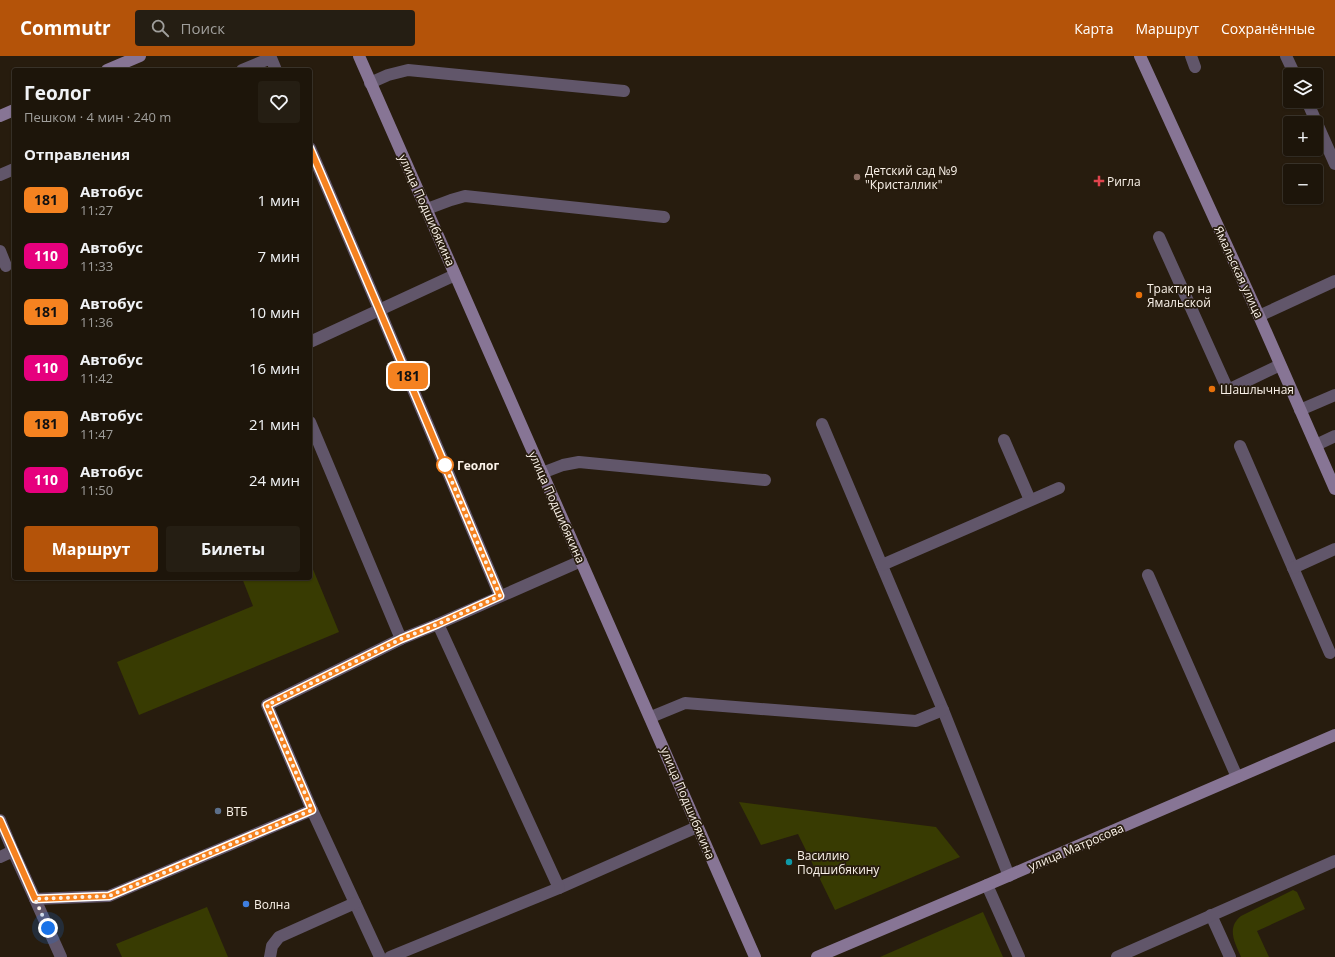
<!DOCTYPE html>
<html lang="ru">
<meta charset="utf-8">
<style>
body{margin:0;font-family:"Open Sans",sans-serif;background:#251e13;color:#f1f3f6;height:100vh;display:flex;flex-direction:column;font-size:15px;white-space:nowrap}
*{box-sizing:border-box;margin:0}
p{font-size:13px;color:#a09f9c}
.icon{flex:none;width:22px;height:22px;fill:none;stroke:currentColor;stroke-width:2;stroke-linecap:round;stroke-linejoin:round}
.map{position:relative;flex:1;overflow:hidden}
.sheet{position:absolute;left:12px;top:12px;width:300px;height:512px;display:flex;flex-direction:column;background:#1d150a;border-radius:4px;box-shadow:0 1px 3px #0004,0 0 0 1px #3b342b}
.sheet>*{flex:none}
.badge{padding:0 8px;border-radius:6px;font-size:14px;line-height:26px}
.tools{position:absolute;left:1283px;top:12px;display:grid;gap:8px}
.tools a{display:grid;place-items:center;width:40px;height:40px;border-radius:4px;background:#1d150a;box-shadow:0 1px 3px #0004,0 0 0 1px #3b342b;font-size:20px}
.you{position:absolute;width:20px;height:20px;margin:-10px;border:3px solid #fff;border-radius:50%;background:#1a73e8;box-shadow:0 0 0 6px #1a73e833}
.map>.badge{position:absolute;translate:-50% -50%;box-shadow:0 0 0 2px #fff}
h2{padding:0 12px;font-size:15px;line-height:36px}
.round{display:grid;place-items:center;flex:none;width:42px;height:42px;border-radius:4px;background:#251e13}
.overview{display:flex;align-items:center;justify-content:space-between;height:68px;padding:0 12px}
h1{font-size:19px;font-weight:700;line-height:30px}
.cta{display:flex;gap:8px;margin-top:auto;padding:8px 12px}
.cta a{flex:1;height:46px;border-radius:4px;background:#b45309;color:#fff;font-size:16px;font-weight:700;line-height:46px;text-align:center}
.cta a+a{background:#251e13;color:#f1f3f6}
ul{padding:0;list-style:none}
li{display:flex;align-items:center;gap:12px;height:56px;padding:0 12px}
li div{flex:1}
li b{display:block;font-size:15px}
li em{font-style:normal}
li .badge{min-width:44px;font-weight:700;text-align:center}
header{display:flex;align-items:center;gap:24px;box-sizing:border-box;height:56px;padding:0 20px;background:#b45309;color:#fff}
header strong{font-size:19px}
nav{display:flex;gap:22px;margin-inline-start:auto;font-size:14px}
.search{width:280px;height:36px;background:#251e13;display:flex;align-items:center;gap:10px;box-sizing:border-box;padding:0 14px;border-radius:4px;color:#a09f9c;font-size:15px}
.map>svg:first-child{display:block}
.green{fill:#383b02}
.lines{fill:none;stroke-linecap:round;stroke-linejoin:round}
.lane{stroke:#61566a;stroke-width:12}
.secondary{stroke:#877595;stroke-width:12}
.line-casing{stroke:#fff;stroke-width:9}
.line{stroke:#f58220;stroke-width:6}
.walk{stroke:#fbf3ea;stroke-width:4;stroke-dasharray:0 7.2}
.education-dot{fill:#8d6e63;stroke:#271c0e;stroke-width:1.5}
.health-dot{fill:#e0444e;stroke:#271c0e;stroke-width:1.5}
.food-dot{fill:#e8710a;stroke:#271c0e;stroke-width:1.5}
.stop-dot{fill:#fff;stroke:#f58220;stroke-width:2}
.service-dot{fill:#5c6f8a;stroke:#271c0e;stroke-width:1.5}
.culture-dot{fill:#0f9aa8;stroke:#271c0e;stroke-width:1.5}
.shop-dot{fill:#3f7fe0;stroke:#271c0e;stroke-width:1.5}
.labels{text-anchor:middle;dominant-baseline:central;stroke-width:3.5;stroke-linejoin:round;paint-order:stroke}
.poi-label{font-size:12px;fill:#fbf3ea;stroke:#271c0e;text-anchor:start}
.street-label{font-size:12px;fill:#fbf3ea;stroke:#271c0e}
.stop-label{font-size:12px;font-weight:bold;fill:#fbf3ea;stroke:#271c0e;text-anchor:start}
</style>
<header>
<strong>Commutr</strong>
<div class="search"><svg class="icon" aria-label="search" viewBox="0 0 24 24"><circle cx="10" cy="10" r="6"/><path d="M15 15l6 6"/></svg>Поиск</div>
<nav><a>Карта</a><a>Маршрут</a><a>Сохранённые</a></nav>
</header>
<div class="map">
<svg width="1335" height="901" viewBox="0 0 1335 901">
<rect width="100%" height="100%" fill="#271c0e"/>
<g class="green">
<path d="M310 506 339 576 139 659 117 606 253 550 242 522H310Z"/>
<path d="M739 746 936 771 960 801 835 854 798 778 761 789Z"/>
<path d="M1293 834 1297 836 1305 853 1257 875 1269 901H1241C1235 887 1226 872 1241 860Z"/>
<path d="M207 851 228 901H122L116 888Z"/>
<path d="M983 856 1003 901H880Z"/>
</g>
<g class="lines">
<g class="lane">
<path d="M1191 0 1195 11"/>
<path d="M1286 0 1295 19"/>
<path d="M242 14 271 2 276 14"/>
<path d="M370 27 388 19 408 14 624 35"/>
<path d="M1307 45 1335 108"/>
<path d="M310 92 379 253 500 540"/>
<path d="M0 119 14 113"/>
<path d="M427 153 451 144 465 140 664 161"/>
<path d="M1159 181 1228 334 1280 309"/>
<path d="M0 195 6 210"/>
<path d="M1259 260 1335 225"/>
<path d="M310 286 455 219"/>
<path d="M1300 354 1335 339"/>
<path d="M310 366 401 583"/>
<path d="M822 368 943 654 1009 820"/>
<path d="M1004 384 1030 444"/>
<path d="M1316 389 1335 380"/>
<path d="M1240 390 1330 597"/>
<path d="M542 417 563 409 579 406 765 424"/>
<path d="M882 509 1059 432"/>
<path d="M1293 512 1335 493"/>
<path d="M1148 519 1237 721"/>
<path d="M651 661 685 647 916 665 943 654"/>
<path d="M312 754 267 649 401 583 438 568 581 505"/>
<path d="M0 764 13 795"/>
<path d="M0 801 13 795 35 843 109 840 312 754 380 901"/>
<path d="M987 829 1019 901"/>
<path d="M559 832 697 771"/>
<path d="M35 843 61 901"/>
<path d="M1211 859 1230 901"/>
<path d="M270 901 272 890 279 881 355 847"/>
<path d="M390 901 559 832 438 568"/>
<path d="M1117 901 1335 805"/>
</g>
<g class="secondary">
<path d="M359 0 755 901"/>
<path d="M1140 0 1259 260 1335 433"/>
<path d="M107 14 140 0"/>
<path d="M0 60 14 54"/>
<path d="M817 901 987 829 1335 679"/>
</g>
</g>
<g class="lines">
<defs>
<path id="line" d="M0 764 35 843 109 840 312 754 267 649 401 583 438 568 500 540 379 253 310 92"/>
</defs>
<use href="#line" class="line-casing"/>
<use href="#line" class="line"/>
<path class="walk" d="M48 872 35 843 109 840 312 754 267 649 401 583 438 568 500 540 445 409"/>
</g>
<circle class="education-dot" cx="857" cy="121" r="4"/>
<path class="health-dot" d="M1097 119h4v4h4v4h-4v4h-4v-4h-4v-4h4z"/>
<g class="food-dot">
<circle cx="1139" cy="239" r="4"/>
<circle cx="1212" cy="333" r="4"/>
</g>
<circle class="stop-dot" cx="445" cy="409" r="8"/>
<circle class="service-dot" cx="218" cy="755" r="4"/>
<circle class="culture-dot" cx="789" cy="806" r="4"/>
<circle class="shop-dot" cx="246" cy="848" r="4"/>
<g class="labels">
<g class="poi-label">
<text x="865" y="114">Детский сад №9<tspan x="865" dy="14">"Кристаллик"</tspan></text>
<text x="1107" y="125">Ригла</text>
<text x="1147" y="232">Трактир на<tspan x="1147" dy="14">Ямальской</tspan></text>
<text x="1220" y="333">Шашлычная</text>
<text x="226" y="755">ВТБ</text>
<text x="797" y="799">Василию<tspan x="797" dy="14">Подшибякину</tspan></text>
<text x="254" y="848">Волна</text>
</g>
<g class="street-label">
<text transform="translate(427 154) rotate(66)">улица Подшибякина</text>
<text transform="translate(1239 216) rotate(65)">Ямальская улица</text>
<text transform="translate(557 451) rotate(66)">улица Подшибякина</text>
<text transform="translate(688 747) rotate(67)">улица Подшибякина</text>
<text transform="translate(1076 791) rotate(-23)">улица Матросова</text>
</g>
<g class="stop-label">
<text x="457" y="409">Геолог</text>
</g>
</g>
</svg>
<div class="tools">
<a><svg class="icon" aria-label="layers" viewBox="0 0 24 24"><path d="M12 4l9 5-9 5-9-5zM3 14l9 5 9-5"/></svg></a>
<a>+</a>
<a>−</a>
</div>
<div class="you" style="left:48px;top:872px"></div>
<b class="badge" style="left:408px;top:320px;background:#f58220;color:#111">181</b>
<section class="sheet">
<div class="overview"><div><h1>Геолог</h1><p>Пешком · 4 мин · 240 m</p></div><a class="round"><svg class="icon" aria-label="heart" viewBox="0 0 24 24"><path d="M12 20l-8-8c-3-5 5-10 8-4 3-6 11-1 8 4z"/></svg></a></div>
<h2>Отправления</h2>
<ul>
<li><span class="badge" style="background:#f58220;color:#111">181</span><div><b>Автобус</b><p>11:27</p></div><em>1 мин</em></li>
<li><span class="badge" style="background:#e6007e;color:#fff">110</span><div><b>Автобус</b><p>11:33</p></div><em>7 мин</em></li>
<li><span class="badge" style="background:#f58220;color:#111">181</span><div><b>Автобус</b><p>11:36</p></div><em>10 мин</em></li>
<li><span class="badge" style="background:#e6007e;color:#fff">110</span><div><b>Автобус</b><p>11:42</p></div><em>16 мин</em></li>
<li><span class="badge" style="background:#f58220;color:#111">181</span><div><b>Автобус</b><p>11:47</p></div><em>21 мин</em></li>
<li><span class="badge" style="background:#e6007e;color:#fff">110</span><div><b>Автобус</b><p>11:50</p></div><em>24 мин</em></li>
</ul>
<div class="cta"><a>Маршрут</a><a>Билеты</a></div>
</section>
</div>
